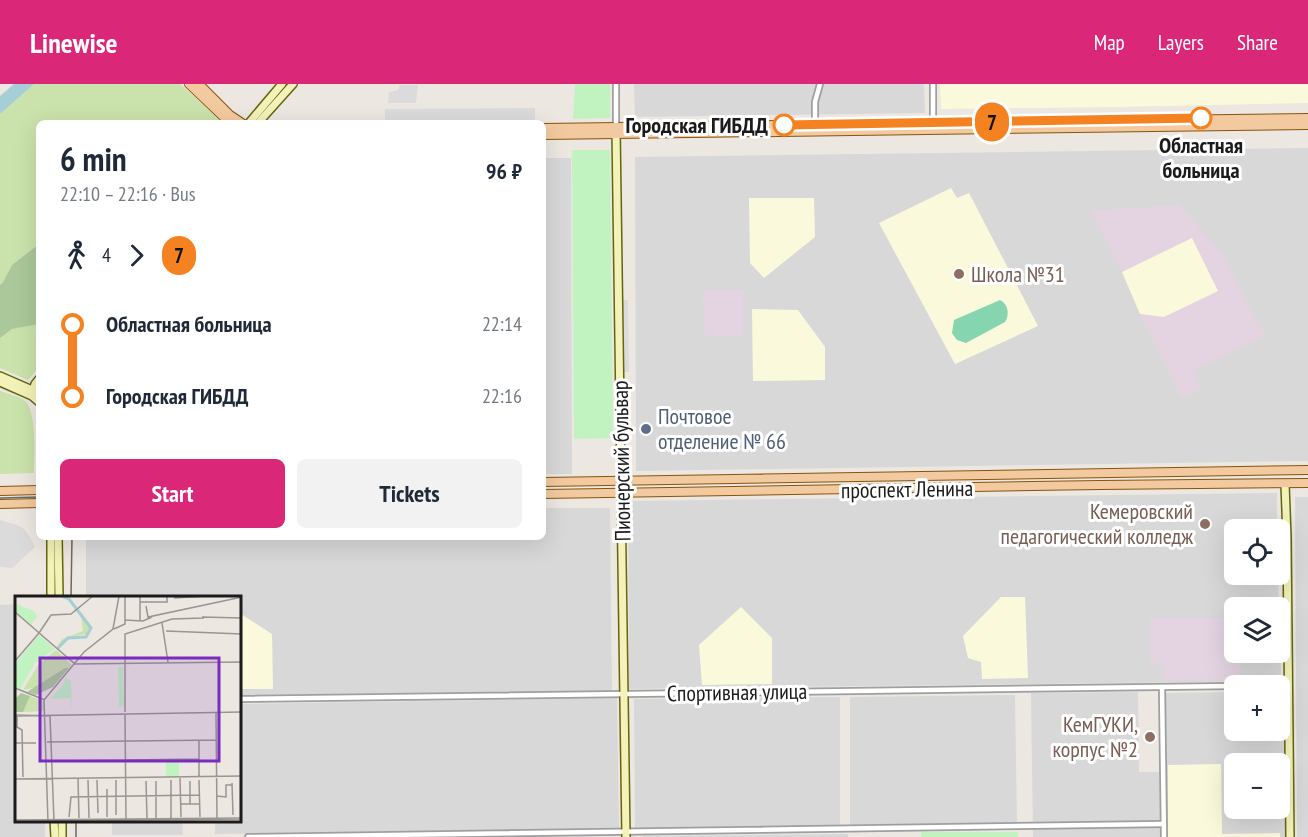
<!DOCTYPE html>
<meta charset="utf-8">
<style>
body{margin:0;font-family:"PT Sans Narrow",sans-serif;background:#f2f2f3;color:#1f2937;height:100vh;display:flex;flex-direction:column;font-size:22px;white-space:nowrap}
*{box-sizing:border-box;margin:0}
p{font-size:20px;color:#747a83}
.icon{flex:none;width:33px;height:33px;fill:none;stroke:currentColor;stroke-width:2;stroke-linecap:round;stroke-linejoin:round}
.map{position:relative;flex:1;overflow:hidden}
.drawer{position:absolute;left:36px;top:36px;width:510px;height:420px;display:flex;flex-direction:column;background:#fff;border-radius:9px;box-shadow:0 6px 24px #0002}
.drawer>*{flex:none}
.badge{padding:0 12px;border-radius:20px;font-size:21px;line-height:39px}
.tools{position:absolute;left:1224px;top:435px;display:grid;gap:12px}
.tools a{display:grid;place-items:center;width:66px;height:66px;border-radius:9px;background:#fff;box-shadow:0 6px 24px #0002;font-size:30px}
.map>.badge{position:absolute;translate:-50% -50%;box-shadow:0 0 0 3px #fff}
.legs{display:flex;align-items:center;gap:9px;height:66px;padding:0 24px;font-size:20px}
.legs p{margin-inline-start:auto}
.head{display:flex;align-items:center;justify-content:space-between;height:102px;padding:0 24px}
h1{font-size:33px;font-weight:600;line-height:45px}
.cta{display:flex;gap:12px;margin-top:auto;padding:12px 24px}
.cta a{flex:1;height:69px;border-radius:9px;background:#db2777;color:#fff;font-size:24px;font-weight:600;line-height:69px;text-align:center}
.cta a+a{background:#f2f2f3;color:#1f2937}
ul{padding:0 24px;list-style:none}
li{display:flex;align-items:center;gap:21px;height:72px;font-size:22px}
li i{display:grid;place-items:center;width:9px;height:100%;margin:0 8px;background:currentColor}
li i::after{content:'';width:15px;height:15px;margin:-8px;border:4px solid;border-radius:50%;background:#fff}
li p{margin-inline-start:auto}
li:first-child i{background:linear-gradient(#0000 50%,currentColor 0)}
li:last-child i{background:linear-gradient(currentColor 50%,#0000 0)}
header{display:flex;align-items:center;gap:36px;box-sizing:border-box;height:84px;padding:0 30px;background:#db2777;color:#fff}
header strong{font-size:28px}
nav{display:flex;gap:33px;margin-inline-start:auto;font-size:21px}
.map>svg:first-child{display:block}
.residential{fill:#d9d8d8;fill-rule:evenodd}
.industrial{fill:#e4d4e2}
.education{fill:#fbf9db}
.grass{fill:#cae2ab}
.forest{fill:#aac899}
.park{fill:#c1f3c1}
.pitch{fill:#85d5b0}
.parking{fill:#dbdbdb}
.water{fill:#a5ced6}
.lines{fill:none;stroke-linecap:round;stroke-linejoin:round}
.street-casing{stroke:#9f9f9f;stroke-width:8}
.secondary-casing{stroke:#63660e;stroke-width:10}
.primary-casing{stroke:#85550d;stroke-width:10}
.street{stroke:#fff;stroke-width:4.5}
.secondary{stroke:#f3f2b8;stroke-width:7}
.primary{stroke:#f3c99f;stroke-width:8}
.tram{stroke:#696969;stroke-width:1.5}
.line-1-casing{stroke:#fff;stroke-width:14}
.line-1{stroke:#f58220;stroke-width:9}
.stop-1-dot{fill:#fff;stroke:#f58220;stroke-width:3}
.education-dot{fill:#8d6e63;stroke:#fff;stroke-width:2}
.service-dot{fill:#5c6f8a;stroke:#fff;stroke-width:2}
.labels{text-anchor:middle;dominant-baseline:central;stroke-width:6;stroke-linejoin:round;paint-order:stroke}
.stop-label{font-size:22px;font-weight:bold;fill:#1b1b1b;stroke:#fff;text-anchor:end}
.education-label{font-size:22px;fill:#785e54;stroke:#fff;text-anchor:end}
.service-label{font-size:22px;fill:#4e5e75;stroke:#fff;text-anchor:start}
.street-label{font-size:22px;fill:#1b1b1b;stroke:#fff}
.inset-river{fill:none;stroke:#a5ced6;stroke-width:3}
.inset-road{fill:none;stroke:#989592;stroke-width:1.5}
.view{fill:#7b2cbf;fill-opacity:0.15;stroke:#7b2cbf;stroke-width:3}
.inset-edge{fill:none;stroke:#1b1b1b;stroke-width:3}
</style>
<header>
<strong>Linewise</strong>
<nav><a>Map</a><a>Layers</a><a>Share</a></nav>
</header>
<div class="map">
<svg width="1308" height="753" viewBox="0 0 1308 753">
<rect width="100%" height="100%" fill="#ece7e1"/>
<g class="residential">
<path d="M634 0H924L925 29 635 33Z"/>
<path d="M1308 64V377L636 387 635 73Z"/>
<path d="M543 74H571L572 390H543Z"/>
<path d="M1277 409V445L1234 446V490L1278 491 1279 523 1234 524V568H1280V544L1281 597 629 605 628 417Z"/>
<path d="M1295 413H1308V753H1297Z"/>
<path d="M543 424H610L612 607 240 611V513H86V453H543Z"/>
<path d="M16 520V736L45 737V753H0V521Z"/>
<path d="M1138 608 1139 688H1161L1162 753H1033L1031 609Z"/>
<path d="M1234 608V646H1280V608H1285V753H1165V609ZM1234 680H1280V724H1234Z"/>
<path d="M1015 611 1017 741 850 742V613Z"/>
<path d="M840 613V742L635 745 634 615Z"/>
<path d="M617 614 619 744 215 750V737L240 736V620Z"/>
<path d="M112 737H182L183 751H112Z"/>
<path d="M848 750V753H643V752Z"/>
</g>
<g class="industrial">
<path d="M1179 121 1222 169 1265 251 1193 287 1201 305 1182 314 1140 230 1164 233 1218 206 1192 155 1122 188 1091 127Z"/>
<path d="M703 206H743V252H704Z"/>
<path d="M1150 534H1234V568L1240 569V595L1164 596V580H1150Z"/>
</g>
<g class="education">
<path d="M940 0H1308V19L1115 23 941 25Z"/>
<path d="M951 104 957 114 969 109 1038 242 955 280 879 139Z"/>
<path d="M749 114H814L815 153 764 194 750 179Z"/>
<path d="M1192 154 1218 207 1164 233 1140 230 1122 188Z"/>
<path d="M752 225 798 226 825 263V296L753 297Z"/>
<path d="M1001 513H1025L1028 594 982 595 981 578 968 574 963 552Z"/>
<path d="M741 523 772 554V600L702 601 699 561Z"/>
<path d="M241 530 272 550 273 605H240Z"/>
<path d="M1221 680 1222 750 1280 749V753H1168V681Z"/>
</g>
<g class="grass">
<path d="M34 0H180L224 39H39V160L12 181 3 198 0 201V30Z"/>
<path d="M39 240V283L28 296 0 284V254L12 245Z"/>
<path d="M0 307C8 310 21 312 26 318 37 330 34 373 34 389L0 390Z"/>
</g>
<path class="forest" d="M39 160V240L12 245 0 254V201L3 198 12 181Z"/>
<g class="park">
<path d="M575 0H610V34L573 35Z"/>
<path d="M572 66H610L613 354 574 355Z"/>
<rect x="921" y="748" width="97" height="5"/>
</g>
<path class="pitch" d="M1000 216C1008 220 1010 230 1005 238L966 259 957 256 952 249 954 236Z"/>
<g class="parking">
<path d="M400 1H418L416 19H388L389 8 398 6Z"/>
<path d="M535 24V38H385V25Z"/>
<path d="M618 216H628L629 288H619Z"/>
<path d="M0 436 17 441 24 445 30 453 35 463 12 484 0 483Z"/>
</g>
<path class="water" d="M14 0H34L0 30V12Z"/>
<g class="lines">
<defs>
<g id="street">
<path d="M616 0V43"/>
<path d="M933 0V39"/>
<path d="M815 40V18L820 0"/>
<path d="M1246 602 1289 601"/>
<path d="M1162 603 1164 753"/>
<path d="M240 615 1234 602"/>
<path d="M248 753 1163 740"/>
</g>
<g id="secondary">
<path d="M249 39 282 0"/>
<path d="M258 39 293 0"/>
<path d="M616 45 621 396"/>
<path d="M0 292 39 309"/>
<path d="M0 298 32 312 39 318"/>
<path d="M32 309 35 300 39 295"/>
<path d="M1285 400 1287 453 1290 753"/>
<path d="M621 409 626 753"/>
<path d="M51 453V513"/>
<path d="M58 453 59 513"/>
<path d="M54 736 55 753"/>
<path d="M62 736V753"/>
</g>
<g id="primary">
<path d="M189 0 230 39"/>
<path d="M199 0 230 31 242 39"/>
<path d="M543 44 1308 34"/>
<path d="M543 51 1308 41"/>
<path d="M543 398 1308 386"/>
<path d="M0 407 39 406"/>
<path d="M543 410 1100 401 1308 399"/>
<path d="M0 420 39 419"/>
</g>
</defs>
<use href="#street" class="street-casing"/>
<use href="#secondary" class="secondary-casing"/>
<use href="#primary" class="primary-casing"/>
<use href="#street" class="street"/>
<use href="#secondary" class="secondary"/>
<use href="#primary" class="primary"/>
<g class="tram">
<path d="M0 414 39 413"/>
<path d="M71 513 72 453"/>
<path d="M76 736V753"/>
</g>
</g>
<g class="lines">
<defs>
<path id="line-1" d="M784 41 1201 34"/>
</defs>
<use href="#line-1" class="line-1-casing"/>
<use href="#line-1" class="line-1"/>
</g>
<g class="stop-1-dot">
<circle cx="1201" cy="34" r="10"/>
<circle cx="784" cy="41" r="10"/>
</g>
<g class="education-dot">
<circle cx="959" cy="190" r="6"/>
<circle cx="1205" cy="440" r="6"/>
<circle cx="1150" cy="653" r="6"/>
</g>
<circle class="service-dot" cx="646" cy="345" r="6"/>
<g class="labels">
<g class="stop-label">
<text x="768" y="41">Городская ГИБДД</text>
<text x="1201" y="61" text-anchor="middle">Областная<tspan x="1201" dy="25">больница</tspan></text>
</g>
<g class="education-label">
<text x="971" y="190" text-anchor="start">Школа №31</text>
<text x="1193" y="427">Кемеровский<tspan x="1193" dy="25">педагогический колледж</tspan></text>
<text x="1138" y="640">КемГУКИ,<tspan x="1138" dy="25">корпус №2</tspan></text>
</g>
<g class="service-label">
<text x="658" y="332">Почтовое<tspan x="658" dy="25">отделение № 66</tspan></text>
</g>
<g class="street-label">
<text transform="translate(621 377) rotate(-91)">Пионерский бульвар</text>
<text transform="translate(907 405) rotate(-1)">проспект Ленина</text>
<text transform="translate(737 608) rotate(-1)">Спортивная улица</text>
</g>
</g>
<g transform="translate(15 512)">
<rect width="226" height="226" fill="#ece7e1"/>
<path d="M66 18 75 29 73 38 54 41 42 51 47 43 68 35ZM41 54 57 69 54 72 23 91 8 94 23 69ZM15 100 28 105 30 115 8 116Z" fill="#cae2ab"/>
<path d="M50 72H54L38 91 21 99 12 96ZM6 97 15 100 8 116H0V103Z" fill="#aac899"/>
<path d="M1 8 19 15 22 20 16 29 0 15ZM24 39 40 53 21 66 5 93 0 91V68ZM103 71H108L109 110 104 111ZM50 81 56 85 57 114 55 102 35 103 48 89ZM151 164H164V181H151Z" fill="#c1f3c1"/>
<path class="inset-river" d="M42 53 53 42 71 41 76 32 54 3 47 0"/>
<path class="inset-road" d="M159 2 192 0M125 6H152V0M131 10 133 21 227 1M0 16 60 68 227 66M187 21 227 22M110 24 128 25 137 21M125 24V0M147 27 153 66M99 33 110 28V0M151 35 227 38M24 37 36 19 56 18 78 0M0 65 24 37M0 92 30 104M110 116V38L157 23 189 22M201 117 202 223M0 119 35 120 39 225 227 223M110 119 111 223M0 120 227 116M2 120V131L7 134 8 181M184 144V181M32 146 201 144M0 147H21M37 165 184 163M63 182 64 222M165 182 166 221M0 183 227 180M73 184 74 222M82 184 83 217M101 184V219M156 184V222M184 184 185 221M131 185 132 222M175 185V208M217 187 218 219M92 193V221M202 200 211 201V189H217M165 208H185M54 221 56 201 185 199M141 222V185M0 224 227 222M33 226 29 104 69 56 98 33 104 0"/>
<path class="view" d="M25 62H204V165H25Z"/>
<rect width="226" height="226" class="inset-edge"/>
</g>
</svg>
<div class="tools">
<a><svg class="icon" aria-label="locate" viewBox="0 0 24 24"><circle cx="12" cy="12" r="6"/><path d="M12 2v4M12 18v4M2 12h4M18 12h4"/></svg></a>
<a><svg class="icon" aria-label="layers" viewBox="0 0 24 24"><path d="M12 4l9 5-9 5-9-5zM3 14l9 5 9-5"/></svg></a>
<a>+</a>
<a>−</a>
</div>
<b class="badge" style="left:992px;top:38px;background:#f58220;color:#111">7</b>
<section class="drawer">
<div class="head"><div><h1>6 min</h1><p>22:10 – 22:16 · Bus</p></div><b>96 ₽</b></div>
<div class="legs"><svg class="icon" aria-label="walk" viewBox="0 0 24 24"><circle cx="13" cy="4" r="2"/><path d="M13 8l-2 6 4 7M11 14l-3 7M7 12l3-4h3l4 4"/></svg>4<svg class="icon" aria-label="forward" viewBox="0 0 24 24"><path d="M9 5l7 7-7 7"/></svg><b class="badge" style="background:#f58220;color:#111">7</b></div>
<ul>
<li><i style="color:#f58220"></i><b>Областная больница</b><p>22:14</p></li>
<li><i style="color:#f58220"></i><b>Городская ГИБДД</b><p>22:16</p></li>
</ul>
<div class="cta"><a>Start</a><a>Tickets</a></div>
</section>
</div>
